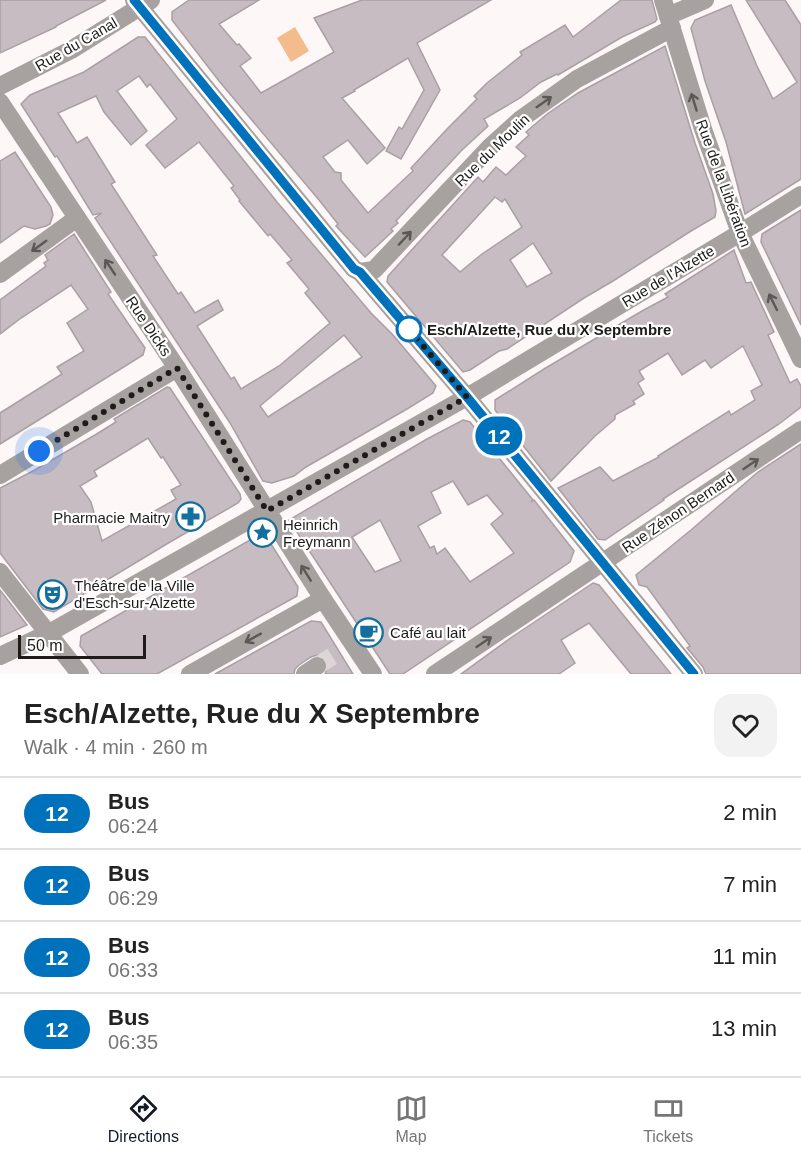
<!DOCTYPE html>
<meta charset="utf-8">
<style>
body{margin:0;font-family:Helvetica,sans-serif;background:#f2f2f2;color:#222;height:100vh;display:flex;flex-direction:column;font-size:22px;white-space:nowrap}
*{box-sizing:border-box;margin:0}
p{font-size:20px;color:#767676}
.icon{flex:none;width:33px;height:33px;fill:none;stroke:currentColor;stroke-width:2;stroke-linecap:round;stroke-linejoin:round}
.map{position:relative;height:674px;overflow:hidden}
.details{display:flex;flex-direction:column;background:#fff;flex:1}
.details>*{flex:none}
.badge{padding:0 12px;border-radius:20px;font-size:21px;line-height:39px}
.scale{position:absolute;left:18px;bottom:15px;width:128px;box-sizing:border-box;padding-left:6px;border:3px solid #201b1b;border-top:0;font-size:16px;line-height:21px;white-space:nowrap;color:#201b1b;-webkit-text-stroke:4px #fff;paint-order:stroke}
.you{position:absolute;width:30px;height:30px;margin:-15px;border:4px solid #fff;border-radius:50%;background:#1a73e8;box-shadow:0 0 0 9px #1a73e833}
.map>.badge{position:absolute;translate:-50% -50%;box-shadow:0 0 0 3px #fff}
.round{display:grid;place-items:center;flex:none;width:63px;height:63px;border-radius:18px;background:#f2f2f2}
.summary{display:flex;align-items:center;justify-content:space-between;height:102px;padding:0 24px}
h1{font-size:28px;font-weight:700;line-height:45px}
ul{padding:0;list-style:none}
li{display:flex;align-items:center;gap:18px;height:72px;padding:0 24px;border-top:2px solid #e0e0e0}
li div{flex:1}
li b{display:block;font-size:22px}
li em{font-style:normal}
li .badge{min-width:66px;font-weight:700;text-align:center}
.tab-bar{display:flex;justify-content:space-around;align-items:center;height:84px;border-top:2px solid #e0e0e0;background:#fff;font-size:16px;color:#767676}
.tab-bar a{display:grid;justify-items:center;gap:3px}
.tab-bar .on{color:#111827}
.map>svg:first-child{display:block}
.green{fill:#f4bb8c}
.building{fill:#c8bcc3;stroke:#aa9fa5;stroke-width:1.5;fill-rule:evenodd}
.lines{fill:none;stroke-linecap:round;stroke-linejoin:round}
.minor-tunnel{stroke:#dcd6d7;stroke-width:18;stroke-dasharray:18 9;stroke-linecap:butt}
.minor{stroke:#a7a19f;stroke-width:18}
.oneway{stroke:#5d5756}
.line-casing{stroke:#fff;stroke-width:14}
.line{stroke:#0072bc;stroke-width:9}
.walk{stroke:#201b1b;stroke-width:6;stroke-dasharray:0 10.8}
.stop-dot{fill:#fff;stroke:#0072bc;stroke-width:3}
.labels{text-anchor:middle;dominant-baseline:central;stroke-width:4.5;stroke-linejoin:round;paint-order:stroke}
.street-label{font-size:15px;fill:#201b1b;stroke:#fff}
.stop-label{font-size:15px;font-weight:bold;fill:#201b1b;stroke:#fff;text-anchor:start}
.poi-label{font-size:15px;fill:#201b1b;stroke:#fff;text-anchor:start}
</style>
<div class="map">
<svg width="801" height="674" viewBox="0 0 801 674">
<rect width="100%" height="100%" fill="#fdf7f8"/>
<path class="green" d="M295 27 309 51 291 62 277 38Z"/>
<g class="building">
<path d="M0 0H106L56 26V27L0 53Z"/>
<path d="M189 0H259L219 24 237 45 239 44 251 58 240 66 261 93 334 52 314 18 362 0H491L417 43 440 90 401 159 386 151 399 127 402 129 424 90 408 58 354 90 355 91 342 98 385 148 367 164 348 140 323 157 335 172 341 173V180L368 213 413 171 411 168 447 129 477 99 474 96 487 83 522 55 520 52 565 25 573 37 621 0H652L657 19 655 22 622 37 558 75 557 74 541 82 520 98 484 119 488 126 462 150 396 221 398 223 391 229 393 231 365 257 336 226 338 224 319 200 219 81 172 20V12Z"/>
<path d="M746 0H785L801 25V179L745 214 726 142 705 81 691 28 695 20 731 5 757 66 773 99 797 82Z"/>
<path d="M138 37H145L277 202 371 313 393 335 436 386 433 393 407 409 306 467 294 476 272 483 263 481 230 423 95 218 102 213 93 215 57 156 55 157 21 104 30 95 84 72ZM139 76 147 87 150 84 177 119 146 145 165 168 199 142 234 186 231 188 240 200 239 201 268 236 270 234 292 260 287 263 309 289 305 293 330 323 279 366 241 389 234 377 231 379 197 326 223 310 218 300 195 313 181 292 178 294 153 256 157 255 111 184 115 182 87 137 77 143 58 113 96 96 104 112 131 145 147 131 117 91ZM344 335 362 357 268 417 260 406Z"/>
<path d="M665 46 695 143 713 194 716 211 715 217 691 231 613 281 584 298 507 349 499 351 470 370 463 372 387 282 388 276 478 177 483 182 496 167 506 175 526 156 516 147 529 135 526 132 547 114 578 93ZM495 197 502 202 505 199 522 227 482 254 460 272 442 255ZM533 243 552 273 527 287 510 260Z"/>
<path d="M15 152 51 207 53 215 50 224 46 226 35 229 24 226 0 243V161Z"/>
<path d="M801 210V325L761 242 762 234Z"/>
<path d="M74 234 111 292 108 294 145 348 143 355 0 444V413L62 374 57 367 84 351 67 323 88 309 71 285 21 318 0 334V300L46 266 44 263 48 260 45 255Z"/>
<path d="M734 250 746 283 751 282 774 332 768 335 790 383 797 379 801 386V407L779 424 663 499 664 500 605 540 598 539 558 488 600 467 613 481 659 457 658 456 729 411 731 415 755 400 751 391 762 385 743 346 711 368 705 360 682 375 668 353 639 371 644 379 638 383 644 394 633 401 635 404 615 415V419L595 436 551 481 495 410V400L544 369 642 311 668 297 665 294Z"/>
<path d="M167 387 170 388 240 494 241 499 238 503 170 542 54 612 43 609 0 553V488L33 471 95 435 116 422 114 419ZM148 438 161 458 163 457 181 485 171 490 176 499 102 541 91 502 80 486 97 476 94 471Z"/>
<path d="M463 420 470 422 533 500 531 502 534 500 574 551 570 562 403 674H390L289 520 427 439ZM453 481 468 505 487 495 503 514 491 524 514 553 470 582 445 548 437 554 434 546 430 548 418 526 441 513 431 492ZM380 520 401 561 375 572 352 537Z"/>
<path d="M801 444V674H706L703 667 687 648 690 646 647 587 639 585 636 575 691 530 758 472Z"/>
<path d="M259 535 266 536 298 587 297 596 157 674H102L80 646 81 636Z"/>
<path d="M593 583 599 585 671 674H631L589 623 561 640 575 663 559 674H461L512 637Z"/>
<path d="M0 590 27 625 0 637Z"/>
<path d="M311 621 321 622 353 674H325L328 666 327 660 322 656 317 655 311 657 299 665 295 669 294 674H215Z"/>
</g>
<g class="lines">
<path class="minor-tunnel" d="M317 666 339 652"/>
<g class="minor">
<path d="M134 0 354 269 360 272 467 397 694 674"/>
<path d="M663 0 703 129 740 233 801 359"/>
<path d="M668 16 705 0"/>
<path d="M0 86 71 50 151 0"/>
<path d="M0 102 177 368 323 599 373 674"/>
<path d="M360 272 374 270 490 147 521 119 577 79 672 28"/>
<path d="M0 274 77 218"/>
<path d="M0 475 177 368"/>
<path d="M0 572 80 674"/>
<path d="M0 656 49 633 467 397 740 233 801 195"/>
<path d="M190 674 323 599"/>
<path d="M305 674 317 666"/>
<path d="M435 674 801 430"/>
</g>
</g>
<defs><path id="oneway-shaft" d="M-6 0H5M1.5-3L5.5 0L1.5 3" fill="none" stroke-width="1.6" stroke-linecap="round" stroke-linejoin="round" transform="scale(1.5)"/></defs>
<g class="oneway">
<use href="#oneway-shaft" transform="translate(544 102) rotate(-35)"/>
<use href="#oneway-shaft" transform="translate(694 102) rotate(-107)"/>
<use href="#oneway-shaft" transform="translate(405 238) rotate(-47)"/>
<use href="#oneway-shaft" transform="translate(39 246) rotate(144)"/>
<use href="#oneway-shaft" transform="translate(110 267) rotate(-124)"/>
<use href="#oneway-shaft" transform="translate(773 302) rotate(-116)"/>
<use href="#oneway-shaft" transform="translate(751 464) rotate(-34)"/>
<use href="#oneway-shaft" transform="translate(306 573) rotate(-122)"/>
<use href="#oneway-shaft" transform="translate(253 638) rotate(151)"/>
<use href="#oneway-shaft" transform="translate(484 642) rotate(-34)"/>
</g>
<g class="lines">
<defs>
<path id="line" d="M134 0 354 269 360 272 467 397 694 674"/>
</defs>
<use href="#line" class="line-casing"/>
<use href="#line" class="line"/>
<path class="walk" d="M39 451 177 368 267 511 467 397 406 326 409 329"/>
</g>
<defs>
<symbol id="pharmacy-ring" viewBox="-11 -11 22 22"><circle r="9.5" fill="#fff" stroke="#136f9e" stroke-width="1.5"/><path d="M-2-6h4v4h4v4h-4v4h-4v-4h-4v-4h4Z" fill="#136f9e"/></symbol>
<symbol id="sight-ring" viewBox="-11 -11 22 22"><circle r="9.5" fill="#fff" stroke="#136f9e" stroke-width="1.5"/><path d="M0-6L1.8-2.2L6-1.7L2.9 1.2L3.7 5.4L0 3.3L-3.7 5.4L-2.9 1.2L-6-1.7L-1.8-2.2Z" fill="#136f9e"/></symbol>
<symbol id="theatre-ring" viewBox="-11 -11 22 22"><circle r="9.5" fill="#fff" stroke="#136f9e" stroke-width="1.5"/><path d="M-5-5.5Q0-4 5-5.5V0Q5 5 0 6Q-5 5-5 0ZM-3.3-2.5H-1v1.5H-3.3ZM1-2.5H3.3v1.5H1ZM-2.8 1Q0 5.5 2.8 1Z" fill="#136f9e"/></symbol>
<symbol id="cafe-ring" viewBox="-11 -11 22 22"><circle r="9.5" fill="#fff" stroke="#136f9e" stroke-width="1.5"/><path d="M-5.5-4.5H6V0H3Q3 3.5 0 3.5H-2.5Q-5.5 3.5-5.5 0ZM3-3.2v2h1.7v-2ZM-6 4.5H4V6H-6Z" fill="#136f9e"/></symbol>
</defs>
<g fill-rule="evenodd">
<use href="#pharmacy-ring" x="174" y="500" width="33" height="33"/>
<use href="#sight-ring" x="246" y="516" width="33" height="33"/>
<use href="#theatre-ring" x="36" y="578" width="33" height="33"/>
<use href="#cafe-ring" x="352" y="616" width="33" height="33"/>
</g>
<circle class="stop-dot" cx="409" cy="329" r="12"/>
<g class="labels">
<g class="street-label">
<text transform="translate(76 44) rotate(-30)">Rue du Canal</text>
<text transform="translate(492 150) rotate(-44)">Rue du Moulin</text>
<text transform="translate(724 183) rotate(70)">Rue de la Libération</text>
<text transform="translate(668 276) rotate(-31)">Rue de l'Alzette</text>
<text transform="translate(149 326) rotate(56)">Rue Dicks</text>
<text transform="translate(678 512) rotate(-34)">Rue Zénon Bernard</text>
</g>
<g class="stop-label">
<text x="427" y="329">Esch/Alzette, Rue du X Septembre</text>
</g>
<g class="poi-label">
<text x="170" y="517" text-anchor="end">Pharmacie Maitry</text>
<text x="283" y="524">Heinrich<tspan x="283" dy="17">Freymann</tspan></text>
<text x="74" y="585">Théâtre de la Ville<tspan x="74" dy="17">d'Esch-sur-Alzette</tspan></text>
<text x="390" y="632">Café au lait</text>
</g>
</g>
</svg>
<div class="scale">50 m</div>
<div class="you" style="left:39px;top:451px"></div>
<b class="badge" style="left:499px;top:436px;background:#0072bc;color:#fff">12</b>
</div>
<section class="details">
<div class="summary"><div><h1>Esch/Alzette, Rue du X Septembre</h1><p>Walk · 4 min · 260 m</p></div><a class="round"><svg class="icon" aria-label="heart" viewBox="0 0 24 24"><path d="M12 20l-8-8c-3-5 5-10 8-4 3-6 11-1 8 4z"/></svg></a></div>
<ul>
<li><span class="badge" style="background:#0072bc;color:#fff">12</span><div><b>Bus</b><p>06:24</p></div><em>2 min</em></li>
<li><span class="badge" style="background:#0072bc;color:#fff">12</span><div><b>Bus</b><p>06:29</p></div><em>7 min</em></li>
<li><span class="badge" style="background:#0072bc;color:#fff">12</span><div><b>Bus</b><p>06:33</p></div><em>11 min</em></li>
<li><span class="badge" style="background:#0072bc;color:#fff">12</span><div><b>Bus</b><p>06:35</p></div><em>13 min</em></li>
</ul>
</section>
<nav class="tab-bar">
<a class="on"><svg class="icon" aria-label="directions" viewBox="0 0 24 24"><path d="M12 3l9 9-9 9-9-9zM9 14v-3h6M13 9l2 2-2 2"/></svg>Directions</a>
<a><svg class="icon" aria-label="map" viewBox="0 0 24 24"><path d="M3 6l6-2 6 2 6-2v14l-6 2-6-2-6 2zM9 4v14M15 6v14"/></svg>Map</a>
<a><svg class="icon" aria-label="tickets" viewBox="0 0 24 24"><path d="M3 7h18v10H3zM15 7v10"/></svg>Tickets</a>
</nav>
